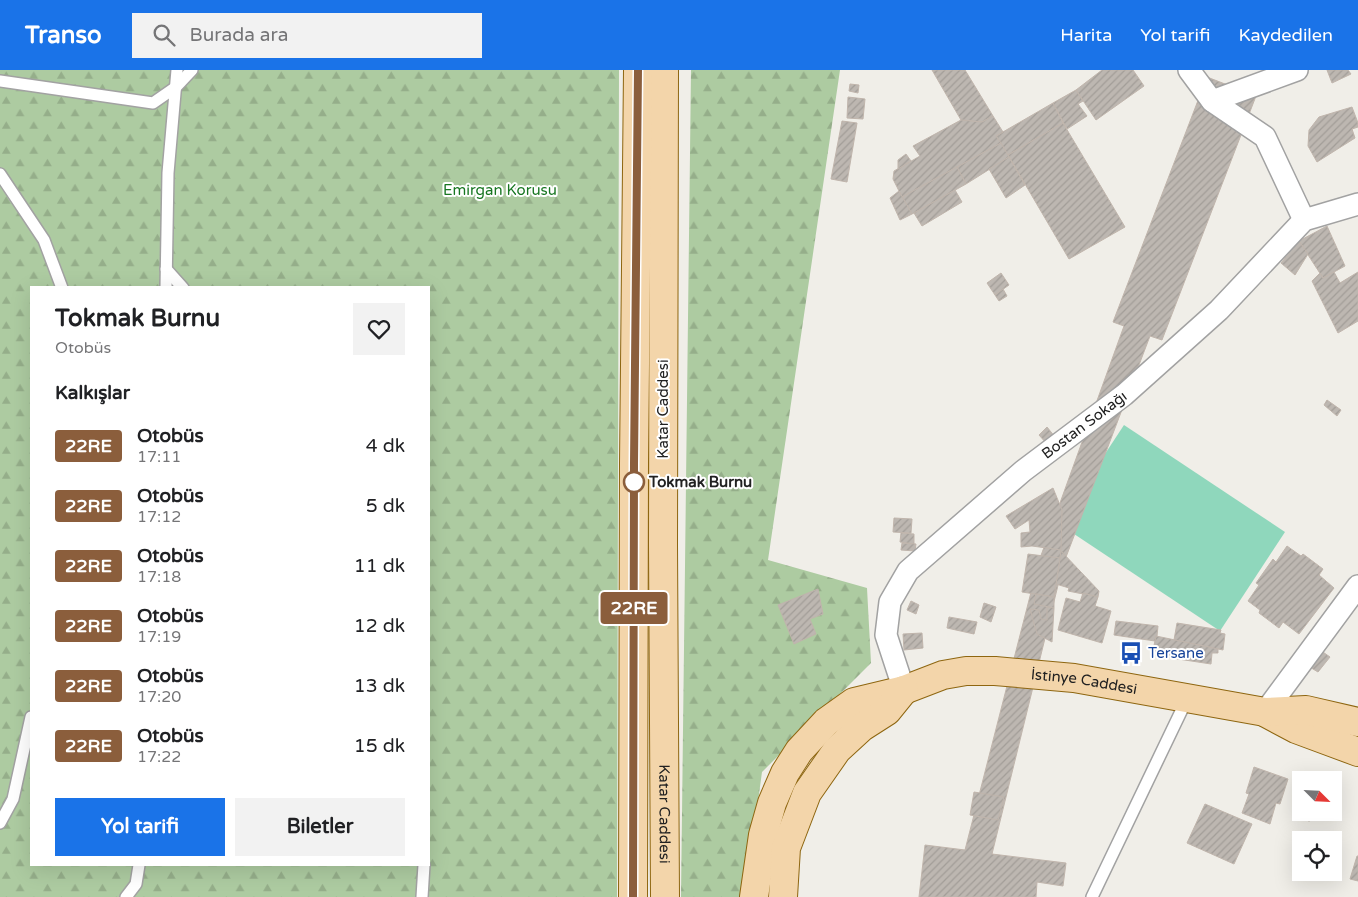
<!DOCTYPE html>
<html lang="tr">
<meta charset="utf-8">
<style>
body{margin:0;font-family:"Varela Round",sans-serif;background:#f2f2f2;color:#202124;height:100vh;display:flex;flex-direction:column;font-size:19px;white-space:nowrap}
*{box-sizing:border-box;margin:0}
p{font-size:16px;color:#757577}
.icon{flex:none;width:28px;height:28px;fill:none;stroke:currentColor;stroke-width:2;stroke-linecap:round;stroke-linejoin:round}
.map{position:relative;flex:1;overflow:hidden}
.panel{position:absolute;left:30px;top:216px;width:400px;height:580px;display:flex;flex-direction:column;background:#fff;border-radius:0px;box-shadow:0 5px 20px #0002}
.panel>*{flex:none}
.badge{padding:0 10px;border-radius:4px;font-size:18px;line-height:32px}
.needle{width:32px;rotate:114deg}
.fabs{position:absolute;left:1292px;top:701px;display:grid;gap:10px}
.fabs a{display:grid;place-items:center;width:50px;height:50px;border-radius:0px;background:#fff;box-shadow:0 5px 20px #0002;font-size:25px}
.map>.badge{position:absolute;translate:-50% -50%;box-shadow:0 0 0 2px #fff}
h2{padding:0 25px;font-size:19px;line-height:45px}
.round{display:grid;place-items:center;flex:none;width:52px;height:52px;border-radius:0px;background:#f2f2f2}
.summary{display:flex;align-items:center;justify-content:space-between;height:85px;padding:0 25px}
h1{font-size:24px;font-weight:700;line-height:38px}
.primary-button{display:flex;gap:10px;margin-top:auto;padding:10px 25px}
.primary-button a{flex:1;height:58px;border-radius:0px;background:#1a73e8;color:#fff;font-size:20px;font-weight:700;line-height:58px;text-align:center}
.primary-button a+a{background:#f2f2f2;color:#202124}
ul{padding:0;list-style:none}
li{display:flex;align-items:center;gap:15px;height:60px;padding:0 25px}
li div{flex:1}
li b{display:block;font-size:19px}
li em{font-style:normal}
li .badge{min-width:55px;font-weight:700;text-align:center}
header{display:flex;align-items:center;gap:30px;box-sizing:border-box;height:70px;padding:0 25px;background:#1a73e8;color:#fff}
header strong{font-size:24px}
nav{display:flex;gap:28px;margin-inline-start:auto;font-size:18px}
.search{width:350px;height:45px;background:#f2f2f2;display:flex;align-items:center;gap:12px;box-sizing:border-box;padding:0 18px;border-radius:0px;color:#757577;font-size:19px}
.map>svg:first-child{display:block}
.forest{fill:url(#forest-firs);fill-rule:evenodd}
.pitch{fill:#8fd7bc}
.building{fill:url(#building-hatch);stroke:#c0b5ac}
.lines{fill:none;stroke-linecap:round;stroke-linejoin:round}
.service-casing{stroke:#a2a2a2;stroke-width:14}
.minor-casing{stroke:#a2a2a2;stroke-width:24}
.primary-casing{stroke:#8e6610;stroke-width:30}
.service{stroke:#fff;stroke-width:11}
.minor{stroke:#fff;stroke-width:21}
.primary{stroke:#f3d5aa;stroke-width:28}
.line-casing{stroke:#fff;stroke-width:11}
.line{stroke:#8b5e3c;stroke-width:8}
.stop-dot{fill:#fff;stroke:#8b5e3c;stroke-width:2.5}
.labels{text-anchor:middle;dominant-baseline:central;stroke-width:4;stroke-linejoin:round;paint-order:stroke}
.park-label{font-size:15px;fill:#177621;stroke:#fff}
.street-label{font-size:15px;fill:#212121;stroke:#fff}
.stop-label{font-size:15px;font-weight:bold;fill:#212121;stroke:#fff;text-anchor:start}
.transit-label{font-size:15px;fill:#164399;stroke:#fff;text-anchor:start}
</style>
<header>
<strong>Transo</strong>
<div class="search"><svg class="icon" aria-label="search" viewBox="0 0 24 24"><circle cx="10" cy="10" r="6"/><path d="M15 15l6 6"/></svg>Burada ara</div>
<nav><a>Harita</a><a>Yol tarifi</a><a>Kaydedilen</a></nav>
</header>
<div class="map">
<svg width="1358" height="827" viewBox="0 0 1358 827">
<defs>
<pattern id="forest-firs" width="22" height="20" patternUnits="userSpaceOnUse" patternTransform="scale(1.25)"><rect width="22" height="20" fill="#adcba1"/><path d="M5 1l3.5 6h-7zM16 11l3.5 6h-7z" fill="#95ae8a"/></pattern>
<pattern id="building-hatch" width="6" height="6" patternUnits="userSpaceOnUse" patternTransform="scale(1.25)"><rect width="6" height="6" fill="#bdb7b1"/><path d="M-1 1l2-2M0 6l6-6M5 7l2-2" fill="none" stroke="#a29d98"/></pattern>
</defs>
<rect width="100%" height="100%" fill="#f0eee8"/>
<g class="forest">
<path d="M0 0H619L617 827H0ZM31 218H429V795H31Z"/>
<path d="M691 0H840L768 490 867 518 871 593 762 702 745 827H681Z"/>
</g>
<path class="pitch" d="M1124 355 1285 462 1220 561 1059 454Z"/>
<g class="building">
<path d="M932 0H965L993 46 982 52 961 50Z"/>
<path d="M1102 0H1133L1144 16 1096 50 1076 20Z"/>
<path d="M1327 0H1348L1351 4 1332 13Z"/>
<path d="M1207 7 1256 26 1162 270 1150 266 1063 495 992 784 1066 793 1063 816 1037 812 1036 827H919L925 775 965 780 1039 491 1124 256 1113 252Z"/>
<path d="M850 14 859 15 858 23 849 21Z"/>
<path d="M1076 20 1083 31 1078 34 1087 46 1067 59 1053 33Z"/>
<path d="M848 27 865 29 863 49 847 48Z"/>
<path d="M1053 33 1063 53 1008 85 996 66Z"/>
<path d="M1352 37 1358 53V57L1352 59 1355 68 1317 92 1308 76 1309 60 1319 47Z"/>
<path d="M993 46 1003 62 996 66 1001 73 902 127 893 109 894 101 920 86 913 76 961 50 982 52Z"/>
<path d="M842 51 857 53 847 112 831 109Z"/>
<path d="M1063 53 1125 157 1069 189 1008 85Z"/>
<path d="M1001 73 1009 87 966 114 957 97Z"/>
<path d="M906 84 911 91 898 99V90Z"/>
<path d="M1009 87 1025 115 1006 128 989 99Z"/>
<path d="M957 97 966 114 912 144 902 127Z"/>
<path d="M955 120 962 132 922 156 914 143Z"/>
<path d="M899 121 912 144 900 150 890 128Z"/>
<path d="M1327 156 1345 196 1323 208 1299 171Z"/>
<path d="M1299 171 1308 184 1295 205 1281 193Z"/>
<path d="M1334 202 1340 213 1358 202V251L1338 263 1312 211 1320 203 1323 208Z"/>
<path d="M1001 203 1009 215 995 225 987 213Z"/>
<path d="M1003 219 1007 226 999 231 995 225Z"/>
<path d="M1327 330 1341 340 1337 346 1324 335Z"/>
<path d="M1047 357 1055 367 1047 374 1039 365Z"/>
<path d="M1053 418 1062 440 1061 480 1032 476 1021 477V463L1030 462 1029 450 1015 459 1006 446Z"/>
<path d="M894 448 912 449 911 463 893 462Z"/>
<path d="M901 463 914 464V474L900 472Z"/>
<path d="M902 473 916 474 915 481 901 480Z"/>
<path d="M1287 476 1301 486 1303 484 1323 499 1319 505 1334 518 1299 564 1283 552 1279 558 1259 543 1260 540 1248 531 1259 515 1256 513 1273 489 1276 492Z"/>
<path d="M1061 481 1099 521 1098 527 1068 521 1069 518 1056 514Z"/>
<path d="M1028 484 1060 488 1054 527 1022 522Z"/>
<path d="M818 519 823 544 810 549 816 564 794 574 778 535Z"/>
<path d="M1083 523 1098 527 1095 536 1111 541 1102 573 1058 560 1066 528 1080 532Z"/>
<path d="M1036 524 1054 527V538L1034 534Z"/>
<path d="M911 531 919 535 916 544 907 540Z"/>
<path d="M984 533 996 537 991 552 980 547Z"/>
<path d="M1047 537 1054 538 1052 572 1037 564 1030 539 1039 540 1041 549 1047 550Z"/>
<path d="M949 547 977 552 974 564 947 558Z"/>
<path d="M1116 551 1158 556 1157 566 1155 571 1114 565Z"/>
<path d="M1177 553 1221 560 1220 563 1225 564 1223 580 1174 570Z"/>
<path d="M922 563 923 578 904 580 903 564Z"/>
<path d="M1156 566 1218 579V583H1212L1211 594 1152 585Z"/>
<path d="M1320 580 1330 587 1318 602 1308 596Z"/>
<path d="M1254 697 1288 709 1280 734 1276 733 1270 754 1242 743 1249 724 1246 723Z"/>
<path d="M974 722 1004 727 998 750 970 745Z"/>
<path d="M1205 734 1252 754 1234 794 1187 773Z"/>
<circle cx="1309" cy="747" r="4"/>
<path d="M1357 786H1358V811L1350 809Z"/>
</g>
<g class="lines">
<defs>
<g id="service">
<path d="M0 11 153 33 176 17 192 0"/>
<path d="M0 104 44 170 62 218"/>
<path d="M166 199 183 218"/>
<path d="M166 218 168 103 177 0"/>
<path d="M0 753 13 729 31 647"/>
<path d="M126 827 136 814 139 795"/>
<path d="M422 827 424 795"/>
<path d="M1092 827 1187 629"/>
</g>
<g id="minor">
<path d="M1189 0 1212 31 1265 67 1304 150"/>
<path d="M1212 31 1297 0"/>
<path id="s1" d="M904 620 886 565 890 532 908 501 1023 401 1124 325 1219 240 1304 150 1358 134"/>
<path d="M1265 642 1358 516"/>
</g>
<g id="primary">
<path id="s2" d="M664 0 663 475 665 827"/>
<path d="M1266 643 1296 659 1358 682"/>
<path d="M633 827 634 393 638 0"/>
<path id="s3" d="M754 827 763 765 772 733 785 703 799 681 826 652 854 632 904 620 943 605 966 601H995L1074 608 1265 642 1306 640 1358 652"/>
<path d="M783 827 786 778 807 723 837 680 862 657 887 641 904 620"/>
</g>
</defs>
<use href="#service" class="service-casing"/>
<use href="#minor" class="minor-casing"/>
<use href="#primary" class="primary-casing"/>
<use href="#service" class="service"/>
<use href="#minor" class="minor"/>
<use href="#primary" class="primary"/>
</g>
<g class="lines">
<defs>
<path id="line" d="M633 827 634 393 638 0"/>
</defs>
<use href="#line" class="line-casing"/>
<use href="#line" class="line"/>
</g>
<defs>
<symbol id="bus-bare" viewBox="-9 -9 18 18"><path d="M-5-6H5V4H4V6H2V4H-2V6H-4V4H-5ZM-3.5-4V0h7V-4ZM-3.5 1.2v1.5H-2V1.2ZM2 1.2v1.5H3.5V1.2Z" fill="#1a4fb4" stroke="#fff" stroke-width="2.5" paint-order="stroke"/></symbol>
</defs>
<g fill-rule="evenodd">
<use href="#bus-bare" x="1115" y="567" width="32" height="32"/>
</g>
<circle class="stop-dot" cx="634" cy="412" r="10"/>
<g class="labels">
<g class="park-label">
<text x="500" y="120">Emirgan Korusu</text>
</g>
<g class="street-label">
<text transform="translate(663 339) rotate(-90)">Katar Caddesi</text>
<text stroke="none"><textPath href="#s1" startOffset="356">Bostan Sokağı</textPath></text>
<text stroke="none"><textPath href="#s3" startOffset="464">İstinye Caddesi</textPath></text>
<text stroke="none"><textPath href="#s2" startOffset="744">Katar Caddesi</textPath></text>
</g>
<g class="stop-label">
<text x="649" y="412">Tokmak Burnu</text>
</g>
<g class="transit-label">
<text x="1148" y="583">Tersane</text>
</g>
</g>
</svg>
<div class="fabs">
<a><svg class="needle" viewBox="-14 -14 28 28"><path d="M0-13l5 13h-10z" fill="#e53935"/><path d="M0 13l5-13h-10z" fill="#757577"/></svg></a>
<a><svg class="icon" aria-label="locate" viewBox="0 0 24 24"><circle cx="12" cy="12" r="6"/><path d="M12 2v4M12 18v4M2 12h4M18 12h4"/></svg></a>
</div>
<b class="badge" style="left:634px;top:538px;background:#8b5e3c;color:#fff">22RE</b>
<section class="panel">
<div class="summary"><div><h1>Tokmak Burnu</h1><p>Otobüs</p></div><a class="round"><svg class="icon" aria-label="heart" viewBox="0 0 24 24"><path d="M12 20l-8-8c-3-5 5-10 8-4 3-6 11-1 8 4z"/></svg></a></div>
<h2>Kalkışlar</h2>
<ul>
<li><span class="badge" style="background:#8b5e3c;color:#fff">22RE</span><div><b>Otobüs</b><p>17:11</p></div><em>4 dk</em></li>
<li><span class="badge" style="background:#8b5e3c;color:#fff">22RE</span><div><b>Otobüs</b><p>17:12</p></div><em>5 dk</em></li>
<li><span class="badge" style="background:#8b5e3c;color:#fff">22RE</span><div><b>Otobüs</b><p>17:18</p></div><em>11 dk</em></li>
<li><span class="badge" style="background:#8b5e3c;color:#fff">22RE</span><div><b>Otobüs</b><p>17:19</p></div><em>12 dk</em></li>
<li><span class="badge" style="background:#8b5e3c;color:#fff">22RE</span><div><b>Otobüs</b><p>17:20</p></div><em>13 dk</em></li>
<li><span class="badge" style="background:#8b5e3c;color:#fff">22RE</span><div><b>Otobüs</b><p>17:22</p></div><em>15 dk</em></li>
</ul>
<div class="primary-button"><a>Yol tarifi</a><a>Biletler</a></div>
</section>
</div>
